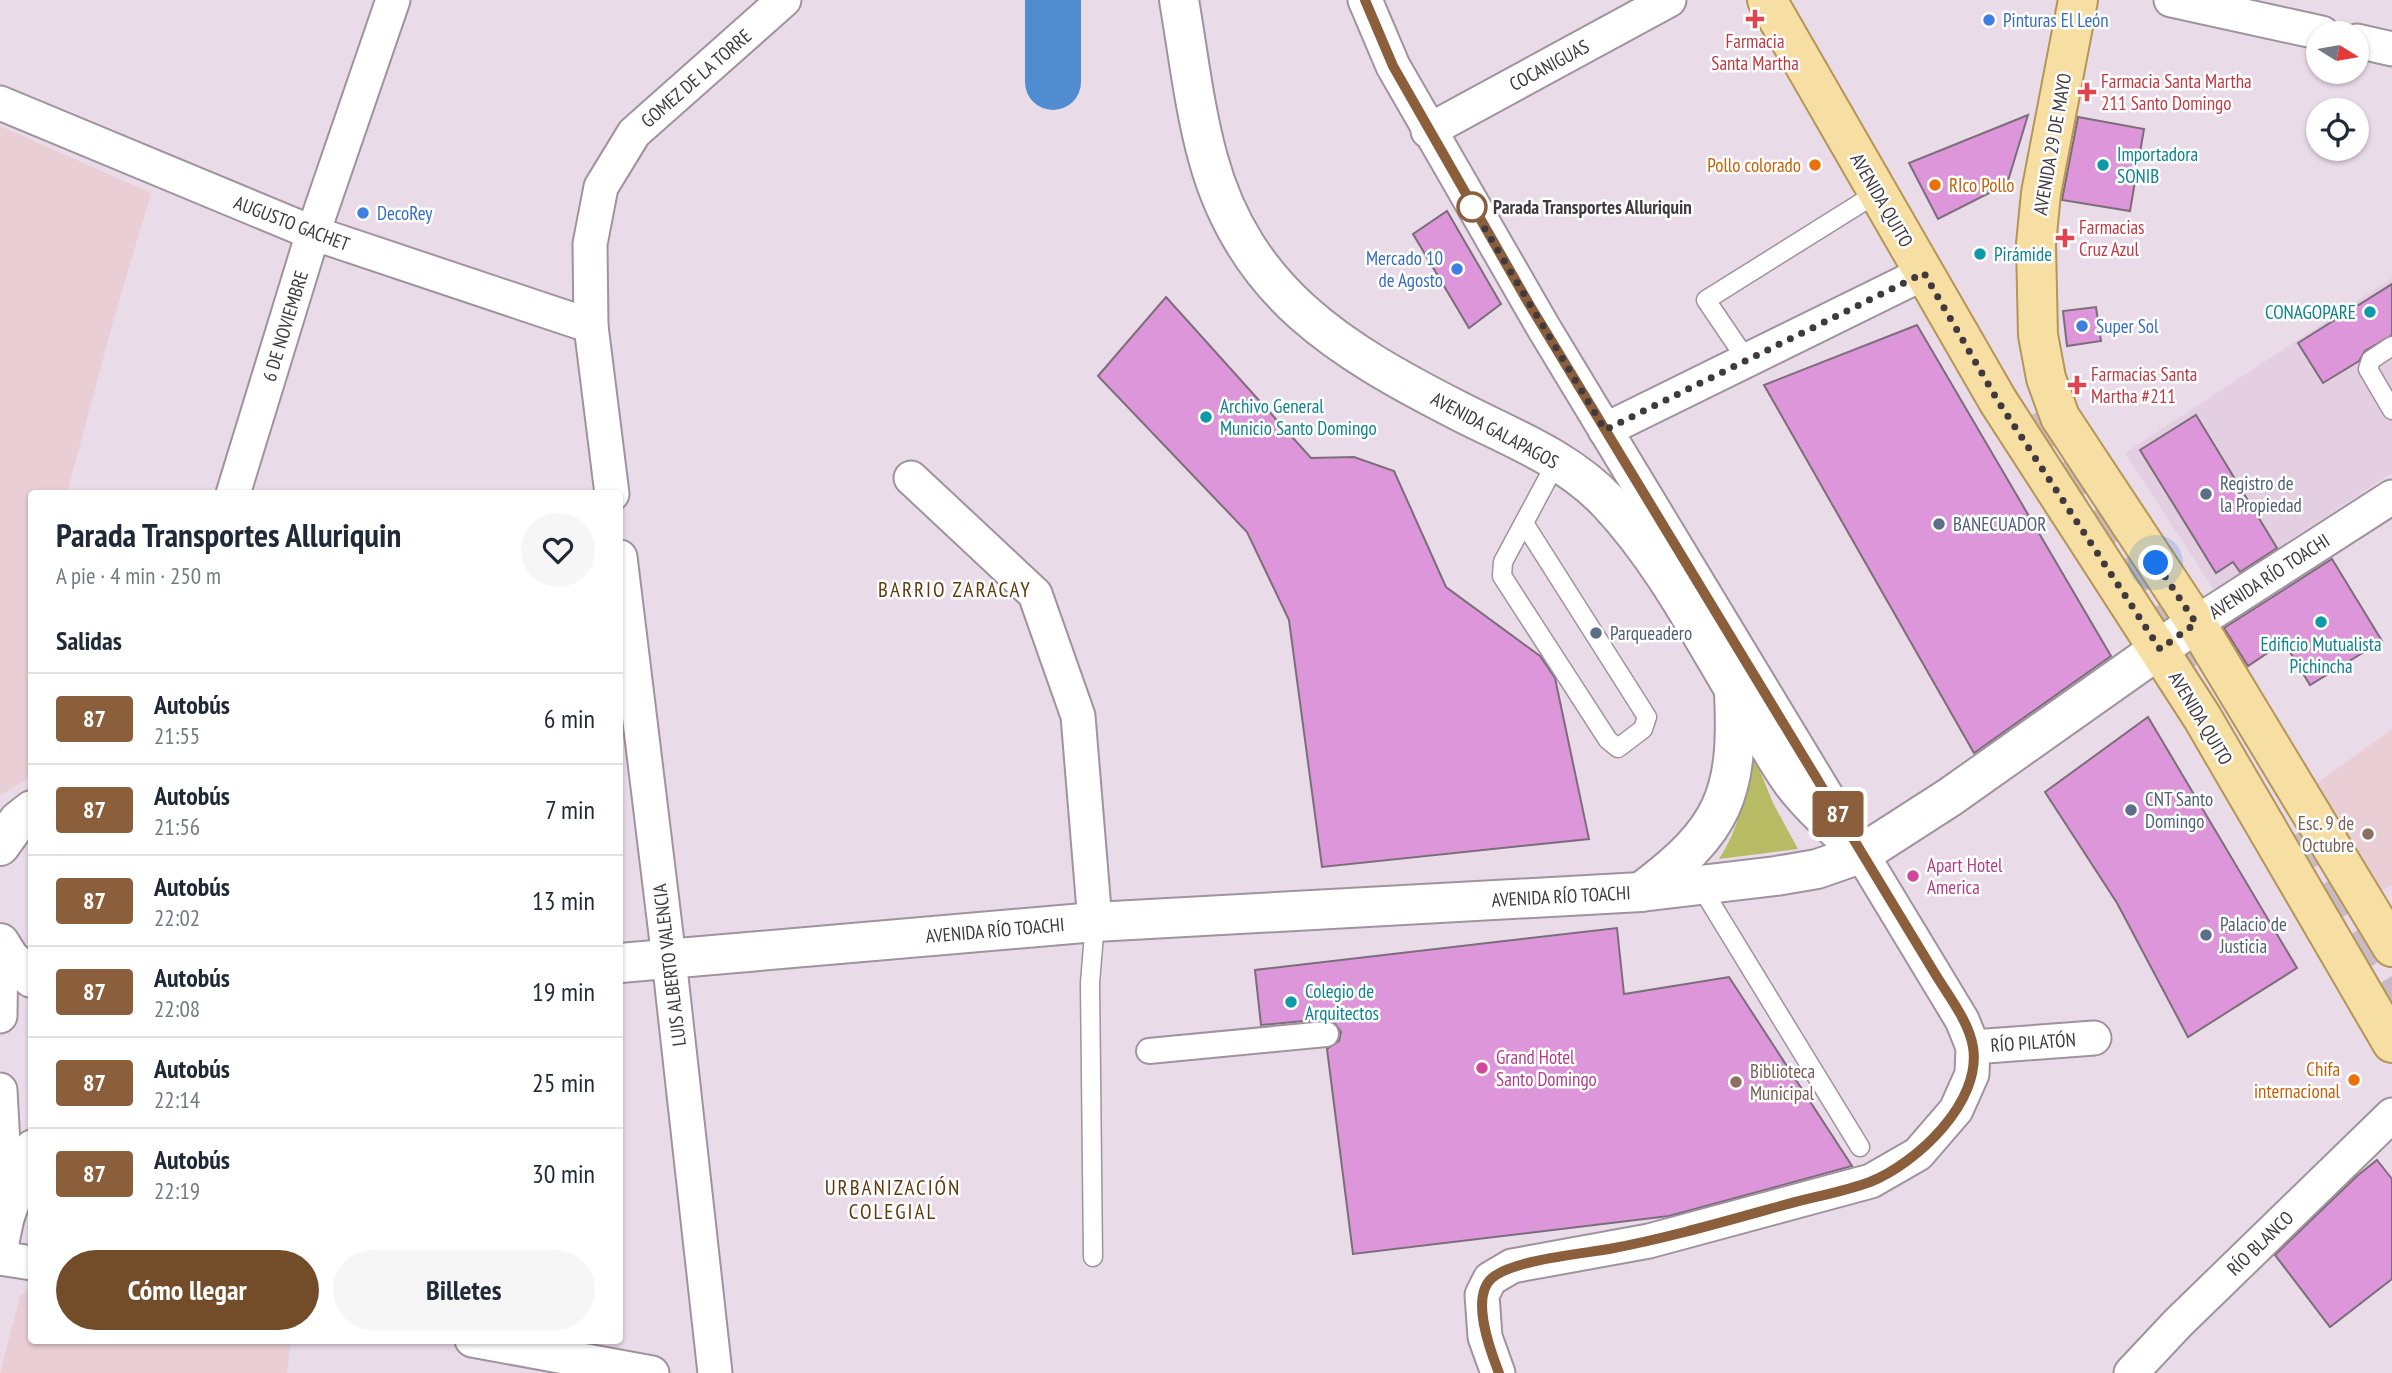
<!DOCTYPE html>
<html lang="es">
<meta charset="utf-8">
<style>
body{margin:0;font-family:"PT Sans Narrow",sans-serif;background:#f6f6f7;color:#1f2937;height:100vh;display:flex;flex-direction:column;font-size:26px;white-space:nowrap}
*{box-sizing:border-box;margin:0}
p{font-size:23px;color:#747a83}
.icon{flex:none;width:38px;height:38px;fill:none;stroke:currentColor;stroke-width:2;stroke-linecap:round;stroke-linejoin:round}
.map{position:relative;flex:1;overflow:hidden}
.panel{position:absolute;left:28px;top:490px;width:595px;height:854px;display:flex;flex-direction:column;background:#fff;border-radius:7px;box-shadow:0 2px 5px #0004}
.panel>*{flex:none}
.badge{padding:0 14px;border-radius:5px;font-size:24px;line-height:46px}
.needle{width:46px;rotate:101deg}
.tools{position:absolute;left:2306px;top:21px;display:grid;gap:14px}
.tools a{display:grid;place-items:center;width:63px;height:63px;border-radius:50%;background:#fff;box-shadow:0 2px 5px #0004;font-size:35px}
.you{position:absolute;width:35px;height:35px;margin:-18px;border:5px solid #fff;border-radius:50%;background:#1a73e8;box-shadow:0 0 0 10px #1a73e833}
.map>.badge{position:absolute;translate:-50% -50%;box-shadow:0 0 0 4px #fff}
h2{padding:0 28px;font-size:26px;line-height:63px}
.round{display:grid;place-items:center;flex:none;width:74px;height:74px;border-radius:37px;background:#f6f6f7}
.head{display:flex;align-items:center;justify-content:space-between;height:119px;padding:0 28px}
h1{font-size:33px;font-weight:700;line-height:52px}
.button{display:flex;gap:14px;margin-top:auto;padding:14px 28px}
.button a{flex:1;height:80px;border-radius:42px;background:#734d2a;color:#fff;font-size:28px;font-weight:700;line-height:80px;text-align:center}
.button a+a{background:#f6f6f7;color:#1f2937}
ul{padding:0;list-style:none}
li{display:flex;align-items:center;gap:21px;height:91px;padding:0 28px;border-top:2px solid #e0e1e3}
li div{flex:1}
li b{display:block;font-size:26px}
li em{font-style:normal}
li .badge{min-width:77px;font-weight:700;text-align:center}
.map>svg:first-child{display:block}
.built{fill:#e4cfe2}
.education{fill:#e9cfd5}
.green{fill:#b7bb63}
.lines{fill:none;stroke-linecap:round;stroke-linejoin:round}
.river{stroke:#4f8cd0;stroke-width:56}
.building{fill:#dd96d9;stroke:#7b6d79;stroke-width:2}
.primary-tunnel{stroke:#c8bbc7;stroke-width:38;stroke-dasharray:38 19;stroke-linecap:butt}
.service-casing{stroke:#a0929f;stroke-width:21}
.pedestrian-casing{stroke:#a0929f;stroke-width:28}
.minor-casing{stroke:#a0929f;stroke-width:37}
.tertiary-casing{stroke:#a0929f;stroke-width:42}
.secondary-casing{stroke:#a0929f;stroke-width:42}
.primary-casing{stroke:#b49657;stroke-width:42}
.service{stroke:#fff;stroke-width:18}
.pedestrian{stroke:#fff;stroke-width:24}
.minor{stroke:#fff;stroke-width:33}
.tertiary{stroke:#fff;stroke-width:38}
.secondary{stroke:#fff;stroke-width:38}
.primary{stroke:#f7dea2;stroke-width:38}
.line-casing{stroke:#fff;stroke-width:16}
.line{stroke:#8b5e3c;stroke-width:10}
.walk{stroke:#403a3f;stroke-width:7;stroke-dasharray:0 12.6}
.health-dot{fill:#e0444e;stroke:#fff;stroke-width:2.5}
.shop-dot{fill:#3f7fe0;stroke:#fff;stroke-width:2.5}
.food-dot{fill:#e8710a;stroke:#fff;stroke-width:2.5}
.culture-dot{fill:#0f9aa8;stroke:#fff;stroke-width:2.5}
.stop-dot{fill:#fff;stroke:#8b5e3c;stroke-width:3.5}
.service-dot{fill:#5c6f8a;stroke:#fff;stroke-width:2.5}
.education-dot{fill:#8d6e63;stroke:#fff;stroke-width:2.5}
.hotel-dot{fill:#d1479c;stroke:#fff;stroke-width:2.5}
.labels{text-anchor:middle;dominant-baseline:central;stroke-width:5;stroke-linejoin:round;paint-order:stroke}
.shop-label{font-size:19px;fill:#366cbe;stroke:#fff;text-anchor:start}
.health-label{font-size:19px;fill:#be3a42;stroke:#fff;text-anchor:start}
.street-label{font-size:19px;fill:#403a3f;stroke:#fff}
.culture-label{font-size:19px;fill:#0d838f;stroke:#fff;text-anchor:start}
.food-label{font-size:19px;fill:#c56008;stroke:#fff;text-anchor:end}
.stop-label{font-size:19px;font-weight:bold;fill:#403a3f;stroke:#fff;text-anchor:start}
.service-label{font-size:19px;fill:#4e5e75;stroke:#fff;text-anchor:start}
.education-label{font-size:19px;fill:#785e54;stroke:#fff;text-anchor:end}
.hotel-label{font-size:19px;fill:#b23c85;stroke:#fff;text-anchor:start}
.neighbourhood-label{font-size:21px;letter-spacing:2px;fill:#61380c;stroke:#fff}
</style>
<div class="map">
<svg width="2392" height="1373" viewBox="0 0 2392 1373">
<rect width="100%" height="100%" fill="#eadbe9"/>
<path class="built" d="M2392 278V473L2214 590 2125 453Z"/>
<g class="education">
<path d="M0 126 151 193 113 322 67 493 32 494 31 776 0 796Z"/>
<path d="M2392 729V885L2376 894 2316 784Z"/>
<path d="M31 1286 32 1340 291 1341 287 1373H0L20 1296Z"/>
</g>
<path class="green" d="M1747 739 1773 803 1798 849 1719 859C1745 818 1746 786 1747 739Z"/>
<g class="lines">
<path class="river" d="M1053 0V82"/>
</g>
<g class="building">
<path d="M2028 115 2007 184 1938 219 1909 163Z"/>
<path d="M2078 117 2144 129 2130 211 2062 200Z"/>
<path d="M1447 211 1501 304 1469 328 1413 234Z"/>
<path d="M2392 284V335L2365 351 2359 361 2323 383 2298 343Z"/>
<path d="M1166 297 1311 458 1354 457 1394 471 1446 587 1540 656 1555 678 1589 839 1322 867 1289 620 1247 532 1098 376Z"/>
<path d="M2096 307 2101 341 2067 346 2063 311Z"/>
<path d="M1917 325 2111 656 1974 753 1764 385Z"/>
<path d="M2196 415 2277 548 2240 572 2233 562 2216 573 2140 450Z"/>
<path d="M2332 559 2382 641 2310 685 2284 642 2248 666 2224 628Z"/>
<path d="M2148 717 2297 968 2188 1037 2117 903 2045 792Z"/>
<path d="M1617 928 1624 994 1729 977 1852 1166 1669 1216 1353 1254 1327 1049 1339 1041 1341 1032 1333 1021 1325 1019 1261 1025 1255 970Z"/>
<path d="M2377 1160 2392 1179V1279L2330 1327 2275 1255 2357 1176Z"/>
</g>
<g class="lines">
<g class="primary-tunnel">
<path d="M2037 412 2191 668"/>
<path d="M2293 836 2392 1001"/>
</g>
<defs>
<g id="service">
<path d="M2392 346 2371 360 2368 369 2392 410"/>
<path d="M1746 359 1706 300 1877 193"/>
<path d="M1524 523 1647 717 1643 729 1618 748 1608 740 1502 576 1503 562 1557 461"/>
<path d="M1701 887 1860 1147"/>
<path d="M1093 1257 1090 983 1095 922"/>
</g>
<path id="pedestrian" d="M1149 1051 1326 1034"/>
<g id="minor">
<path d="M1365 0 1393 66 1542 325 1962 1020 1973 1047 1972 1074 1956 1110 1918 1154 1871 1181 1649 1241 1512 1266 1490 1279 1482 1295 1485 1337 1498 1373"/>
<path d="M2171 0 2322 33"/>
<path d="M2357 41 2392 49"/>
<path d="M0 103 313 233 591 326"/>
<path d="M1428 131 1669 0"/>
<path d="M1605 430 1924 273"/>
<path d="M911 478 1035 594 1078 716 1095 922"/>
<path d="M233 494 313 233 393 0"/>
<path d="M612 494 591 326 590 244 601 187 634 133 784 0"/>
<path d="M620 557 669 959 715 1373"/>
<path d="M2196 623 2392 497"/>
<path d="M0 1016 1 945"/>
<path d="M1973 1047 2094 1038"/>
<path d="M0 1090 7 1218"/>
<path d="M0 1252 7 1218 32 1147"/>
<path d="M0 1258 32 1263"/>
<path d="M472 1340 652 1373"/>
<path d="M2131 1373 2178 1323 2392 1115"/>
</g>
<path id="tertiary" d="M1179 0C1188 52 1194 107 1208 158 1245 293 1340 350 1457 410 1509 437 1567 458 1608 502 1673 571 1714 662 1766 741 1777 758 1787 778 1801 793 1819 815 1842 834 1863 853"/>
<g id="secondary">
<path d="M0 846 18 821 32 810"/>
<path d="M1641 892C1724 830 1739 795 1734 692"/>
<path d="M0 943 10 959 32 978"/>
<path d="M620 963 1095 922 1641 892 1776 876 1817 869 1863 853 1950 797 2196 623"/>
</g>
<g id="primary">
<path d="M1767 0 1998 401 2202 717 2392 1043"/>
<path d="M2078 0 2041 193 2036 244 2038 335 2046 378 2060 417 2196 623 2392 947"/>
</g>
</defs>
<use href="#service" class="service-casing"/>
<use href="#pedestrian" class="pedestrian-casing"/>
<use href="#minor" class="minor-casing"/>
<use href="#tertiary" class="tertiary-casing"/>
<use href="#secondary" class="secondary-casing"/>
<use href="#primary" class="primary-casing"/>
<use href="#service" class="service"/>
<use href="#pedestrian" class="pedestrian"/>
<use href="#minor" class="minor"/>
<use href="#tertiary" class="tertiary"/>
<use href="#secondary" class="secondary"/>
<use href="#primary" class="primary"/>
</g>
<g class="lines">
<defs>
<path id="line" d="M1365 0 1393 66 1529 304 1934 972C1947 994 1969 1021 1973 1047 1982 1102 1917 1163 1870 1182 1843 1192 1812 1197 1784 1205 1726 1221 1668 1238 1609 1249 1580 1254 1513 1260 1492 1278 1470 1297 1490 1350 1499 1373"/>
</defs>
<use href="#line" class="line-casing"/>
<use href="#line" class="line"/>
<path class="walk" d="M1472 207 1605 430 1924 273 1998 401 2160 649 2196 623 2156 563"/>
</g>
<g class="health-dot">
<path d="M1751.5 8.5h7v7h7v7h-7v7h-7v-7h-7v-7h7z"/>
<path d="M2083.5 81.5h7v7h7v7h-7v7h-7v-7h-7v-7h7z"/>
<path d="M2061.5 227.5h7v7h7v7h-7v7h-7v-7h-7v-7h7z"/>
<path d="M2073.5 374.5h7v7h7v7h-7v7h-7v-7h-7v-7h7z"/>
</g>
<g class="shop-dot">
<circle cx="1989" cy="20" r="7"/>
<circle cx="363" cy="213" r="7"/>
<circle cx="1457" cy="269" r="7"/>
<circle cx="2082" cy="326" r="7"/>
</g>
<g class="food-dot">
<circle cx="1815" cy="165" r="7"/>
<circle cx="1935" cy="185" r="7"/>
<circle cx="2354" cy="1080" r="7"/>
</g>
<g class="culture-dot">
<circle cx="2103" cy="165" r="7"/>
<circle cx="1980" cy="254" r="7"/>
<circle cx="2370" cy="312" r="7"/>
<circle cx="1206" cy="417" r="7"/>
<circle cx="2321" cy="622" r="7"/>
<circle cx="1291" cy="1002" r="7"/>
</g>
<circle class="stop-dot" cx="1472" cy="207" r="14"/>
<g class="service-dot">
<circle cx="2206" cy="494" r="7"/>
<circle cx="1939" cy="524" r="7"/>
<circle cx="1596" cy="633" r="7"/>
<circle cx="2131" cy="810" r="7"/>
<circle cx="2206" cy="935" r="7"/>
</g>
<g class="education-dot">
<circle cx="2368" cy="834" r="7"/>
<circle cx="1736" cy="1082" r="7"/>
</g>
<g class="hotel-dot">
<circle cx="1913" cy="876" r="7"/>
<circle cx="1482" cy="1068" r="7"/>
</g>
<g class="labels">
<g class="shop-label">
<text x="2003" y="20">Pinturas El León</text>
<text x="377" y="213">DecoRey</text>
<text x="1443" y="258" text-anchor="end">Mercado 10<tspan x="1443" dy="22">de Agosto</tspan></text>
<text x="2096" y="326">Super Sol</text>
</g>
<g class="health-label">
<text x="1755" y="41" text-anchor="middle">Farmacia<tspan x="1755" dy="22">Santa Martha</tspan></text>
<text x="2101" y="81">Farmacia Santa Martha<tspan x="2101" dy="22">211 Santo Domingo</tspan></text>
<text x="2079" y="227">Farmacias<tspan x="2079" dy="22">Cruz Azul</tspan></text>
<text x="2091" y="374">Farmacias Santa<tspan x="2091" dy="22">Martha #211</tspan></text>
</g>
<g class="street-label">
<text transform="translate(1549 65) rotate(-28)">COCANIGUAS</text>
<text transform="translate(696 78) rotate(-41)">GOMEZ DE LA TORRE</text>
<text transform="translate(2052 144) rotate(-80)">AVENIDA 29 DE MAYO</text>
<text transform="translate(1882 200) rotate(60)">AVENIDA QUITO</text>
<text transform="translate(292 223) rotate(21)">AUGUSTO GACHET</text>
<text transform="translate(285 326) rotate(-73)">6 DE NOVIEMBRE</text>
<text transform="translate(1495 430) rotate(28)">AVENIDA GALAPAGOS</text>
<text transform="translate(2269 576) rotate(-33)">AVENIDA RÍO TOACHI</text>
<text transform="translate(2201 718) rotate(59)">AVENIDA QUITO</text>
<text transform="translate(1561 896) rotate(-3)">AVENIDA RÍO TOACHI</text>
<text transform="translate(995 930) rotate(-5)">AVENIDA RÍO TOACHI</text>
<text transform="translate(669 965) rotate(-97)">LUIS ALBERTO VALENCIA</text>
<text transform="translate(2033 1042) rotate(-4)">RÍO PILATÓN</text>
<text transform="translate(2260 1243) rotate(-44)">RÍO BLANCO</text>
</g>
<g class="culture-label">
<text x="2117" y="154">Importadora<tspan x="2117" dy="22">SONIB</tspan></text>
<text x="1994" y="254">Pirámide</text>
<text x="2356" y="312" text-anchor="end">CONAGOPARE</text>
<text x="1220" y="406">Archivo General<tspan x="1220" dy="22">Municio Santo Domingo</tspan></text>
<text x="2321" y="644" text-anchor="middle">Edificio Mutualista<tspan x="2321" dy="22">Pichincha</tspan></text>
<text x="1305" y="991">Colegio de<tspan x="1305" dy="22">Arquitectos</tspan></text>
</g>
<g class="food-label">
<text x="1801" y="165">Pollo colorado</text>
<text x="1949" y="185" text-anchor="start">RIco Pollo</text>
<text x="2340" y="1069">Chifa<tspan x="2340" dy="22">internacional</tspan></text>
</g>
<g class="stop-label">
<text x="1493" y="207">Parada Transportes Alluriquin</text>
</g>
<g class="service-label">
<text x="2220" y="483">Registro de<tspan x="2220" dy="22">la Propiedad</tspan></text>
<text x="1953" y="524">BANECUADOR</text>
<text x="1610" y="633">Parqueadero</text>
<text x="2145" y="799">CNT Santo<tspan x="2145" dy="22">Domingo</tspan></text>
<text x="2220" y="924">Palacio de<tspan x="2220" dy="22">Justicia</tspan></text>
</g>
<g class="education-label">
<text x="2354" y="823">Esc. 9 de<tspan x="2354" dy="22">Octubre</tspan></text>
<text x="1750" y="1071" text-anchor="start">Biblioteca<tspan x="1750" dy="22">Municipal</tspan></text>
</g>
<g class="hotel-label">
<text x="1927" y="865">Apart Hotel<tspan x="1927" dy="22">America</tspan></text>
<text x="1496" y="1057">Grand Hotel<tspan x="1496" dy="22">Santo Domingo</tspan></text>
</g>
<g class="neighbourhood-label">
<text x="955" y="589">BARRIO ZARACAY</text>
<text x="893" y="1187">URBANIZACIÓN<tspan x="893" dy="24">COLEGIAL</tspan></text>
</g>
</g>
</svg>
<div class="tools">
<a><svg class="needle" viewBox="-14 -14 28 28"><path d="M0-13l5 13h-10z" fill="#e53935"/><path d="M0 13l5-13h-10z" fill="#747a83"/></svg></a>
<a><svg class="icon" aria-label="locate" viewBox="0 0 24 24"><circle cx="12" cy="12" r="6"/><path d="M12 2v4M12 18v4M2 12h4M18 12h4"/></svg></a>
</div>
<div class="you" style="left:2156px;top:563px"></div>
<b class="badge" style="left:1838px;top:814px;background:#8b5e3c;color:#fff">87</b>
<section class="panel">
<div class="head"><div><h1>Parada Transportes Alluriquin</h1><p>A pie · 4 min · 250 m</p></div><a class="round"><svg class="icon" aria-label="heart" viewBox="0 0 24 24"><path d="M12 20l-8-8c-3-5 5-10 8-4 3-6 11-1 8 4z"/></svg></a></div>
<h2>Salidas</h2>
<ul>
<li><span class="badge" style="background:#8b5e3c;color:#fff">87</span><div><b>Autobús</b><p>21:55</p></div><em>6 min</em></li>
<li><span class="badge" style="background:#8b5e3c;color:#fff">87</span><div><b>Autobús</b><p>21:56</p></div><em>7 min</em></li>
<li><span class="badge" style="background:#8b5e3c;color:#fff">87</span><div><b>Autobús</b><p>22:02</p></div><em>13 min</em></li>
<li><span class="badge" style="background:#8b5e3c;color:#fff">87</span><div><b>Autobús</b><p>22:08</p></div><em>19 min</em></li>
<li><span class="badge" style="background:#8b5e3c;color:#fff">87</span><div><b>Autobús</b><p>22:14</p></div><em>25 min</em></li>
<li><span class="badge" style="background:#8b5e3c;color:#fff">87</span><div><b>Autobús</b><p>22:19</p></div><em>30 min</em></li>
</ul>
<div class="button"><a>Cómo llegar</a><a>Billetes</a></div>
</section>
</div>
